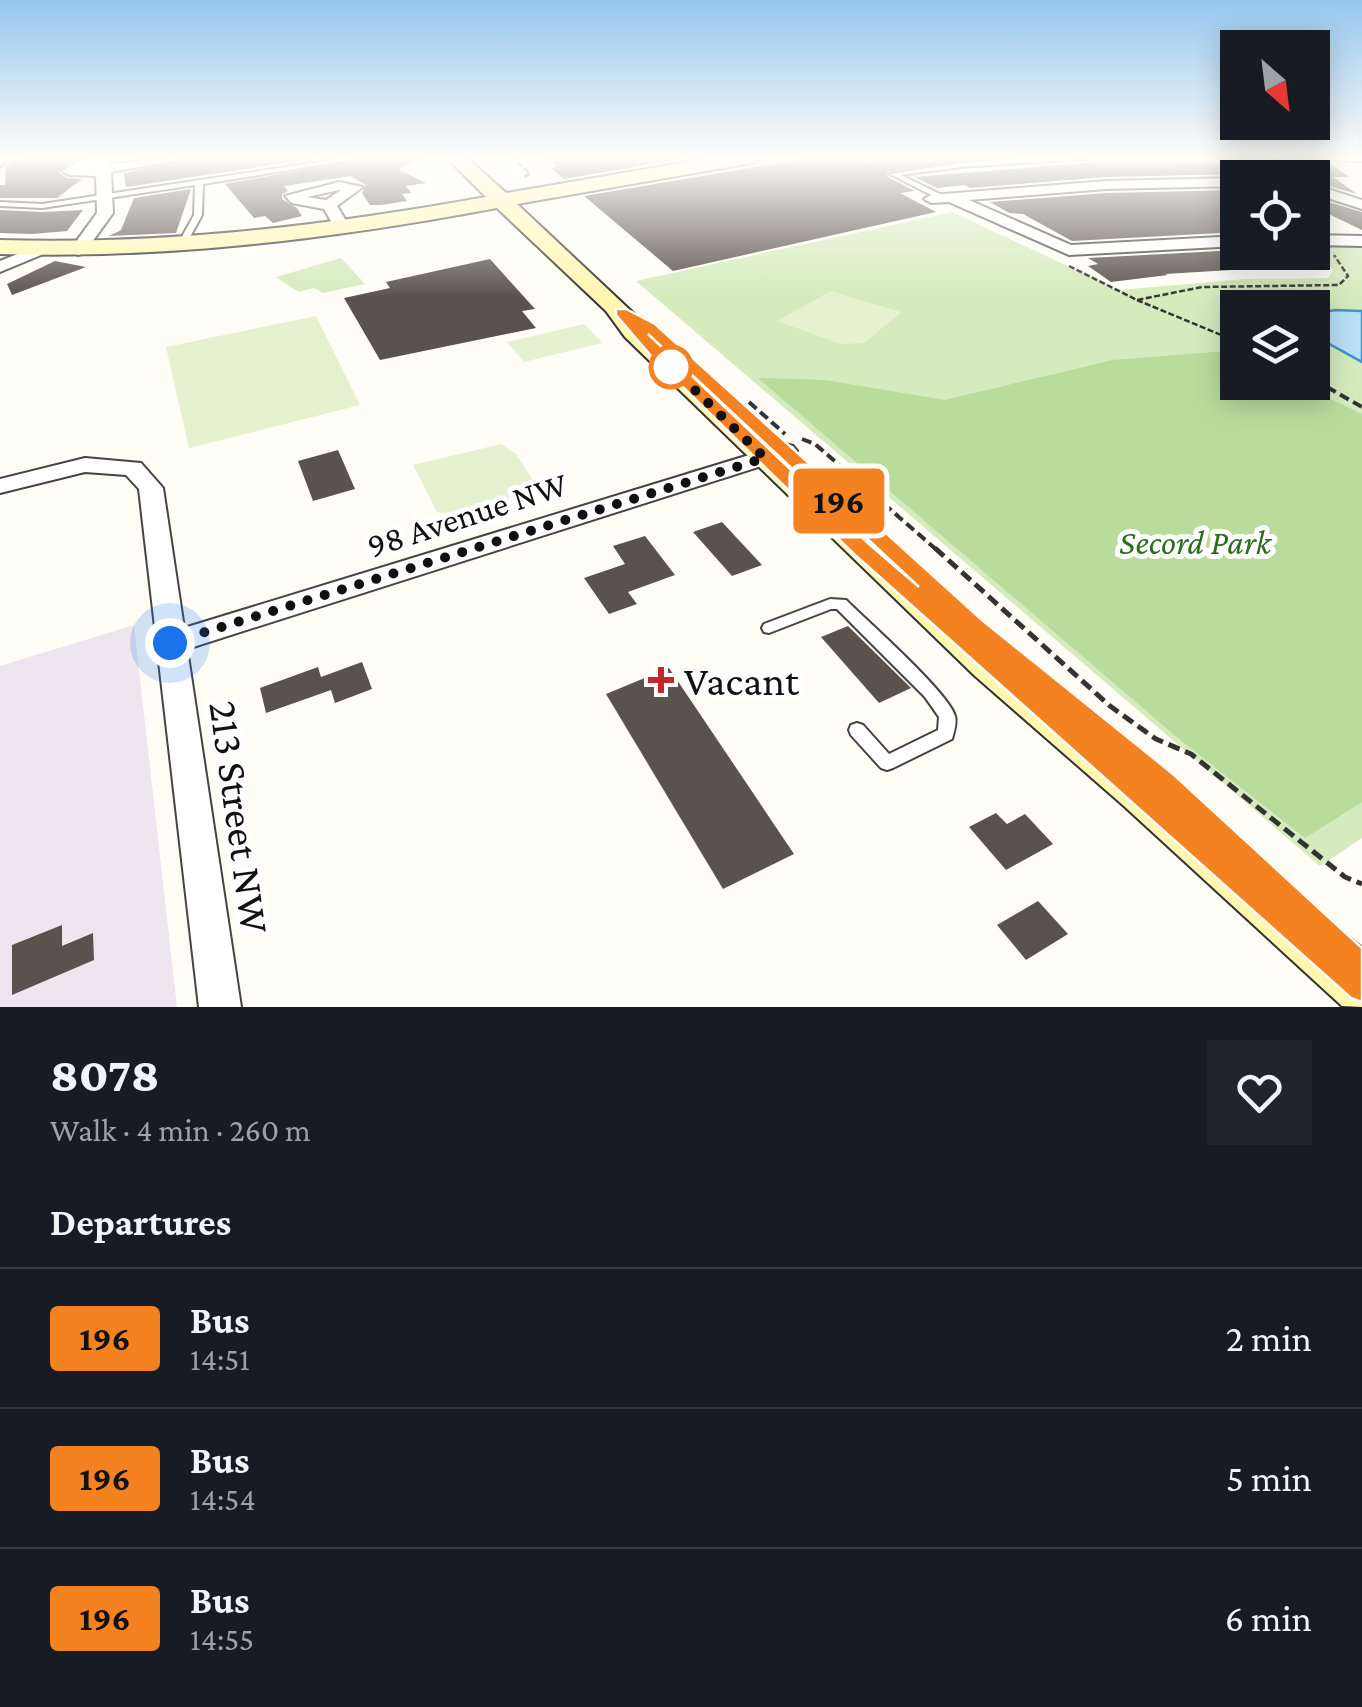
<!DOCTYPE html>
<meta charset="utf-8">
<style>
body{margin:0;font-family:"Crimson Pro",serif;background:#20242c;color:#f1f3f6;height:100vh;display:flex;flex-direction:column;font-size:38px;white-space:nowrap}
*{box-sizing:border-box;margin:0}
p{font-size:32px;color:#9ea1a6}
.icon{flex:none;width:55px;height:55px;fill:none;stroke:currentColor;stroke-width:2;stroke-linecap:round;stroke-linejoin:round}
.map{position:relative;height:1007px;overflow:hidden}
.details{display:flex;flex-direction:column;background:#171b24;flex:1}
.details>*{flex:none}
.badge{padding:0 20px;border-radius:8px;font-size:35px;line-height:65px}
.needle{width:65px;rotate:152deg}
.buttons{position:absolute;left:1220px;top:30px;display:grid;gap:20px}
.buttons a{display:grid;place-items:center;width:110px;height:110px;border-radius:0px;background:#171b24;box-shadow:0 5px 25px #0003;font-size:50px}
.you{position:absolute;width:50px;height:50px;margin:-25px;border:8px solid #fff;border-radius:50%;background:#1a73e8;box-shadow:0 0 0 15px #1a73e833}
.map>.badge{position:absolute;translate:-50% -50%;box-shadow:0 0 0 5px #fff}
h2{padding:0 50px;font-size:38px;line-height:90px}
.round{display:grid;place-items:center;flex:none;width:105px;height:105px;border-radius:0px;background:#20242c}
.head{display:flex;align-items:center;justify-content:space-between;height:170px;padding:0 50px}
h1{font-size:48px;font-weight:800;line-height:75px}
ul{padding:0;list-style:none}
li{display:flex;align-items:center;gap:30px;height:140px;padding:0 50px;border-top:2px solid #363941}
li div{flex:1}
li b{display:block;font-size:38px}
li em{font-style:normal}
li .badge{min-width:110px;font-weight:700;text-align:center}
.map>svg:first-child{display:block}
.industrial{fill:#eee6ef}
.green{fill:#d5ebbd;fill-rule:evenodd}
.forest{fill:#b9dc9c}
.pitch{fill:#e6f2cf}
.water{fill:#b9e0f7;stroke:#3f96cf;stroke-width:2.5}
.building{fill:#5a524d}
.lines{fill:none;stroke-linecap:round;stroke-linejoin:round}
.lane-casing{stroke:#444;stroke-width:4}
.street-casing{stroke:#444;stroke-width:4}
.secondary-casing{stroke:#333;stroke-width:4}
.path-far2{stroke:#333;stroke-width:2.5;stroke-dasharray:6 2.5;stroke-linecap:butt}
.path-far1{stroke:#333;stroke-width:4;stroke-dasharray:10 5;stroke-linecap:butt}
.path{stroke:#333;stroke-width:5;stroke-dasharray:12 6;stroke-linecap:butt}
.lane{fill:#fff;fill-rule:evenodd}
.street{fill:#fff;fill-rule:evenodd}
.secondary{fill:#fff6b0;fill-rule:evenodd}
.line{fill:#f58220;stroke:#fff;stroke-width:2.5;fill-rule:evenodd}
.walk{stroke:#111;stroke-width:10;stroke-dasharray:0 18}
.stop-dot{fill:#fff;stroke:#f58220;stroke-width:5}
.poi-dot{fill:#c4262e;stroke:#fff;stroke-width:4}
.labels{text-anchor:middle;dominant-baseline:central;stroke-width:10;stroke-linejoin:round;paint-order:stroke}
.street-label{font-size:35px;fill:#111;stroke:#fff}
.park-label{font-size:35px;font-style:italic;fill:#2f6b1f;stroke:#fff}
.near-poi-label{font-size:42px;fill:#111;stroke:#fff;text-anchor:start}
.near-street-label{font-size:42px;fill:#111;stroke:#fff}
</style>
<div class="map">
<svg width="1362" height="1007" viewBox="0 0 1362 1007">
<rect width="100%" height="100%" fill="#fffdf5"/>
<path class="industrial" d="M134 625 177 1007H0V666Z"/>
<g class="green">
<path d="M952 212 1119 290 1245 279 1328 278 1333 270 1310 253 1313 247H1362V838L1320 866 636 281ZM1238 308H1312V382H1238Z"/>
<path d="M341 258 365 284 323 293 314 288 299 292 276 277Z"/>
</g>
<path class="forest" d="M1225 351 1237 357 1238 382 1297 383 1362 414V802L1305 838 1179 739 758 378 825 380 945 400 1113 360Z"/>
<g class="pitch">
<path d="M831 291 901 312 865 343 841 344 777 321Z"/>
<path d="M316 316 360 405 189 448 166 347Z"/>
<path d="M584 324 602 343 524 362 507 342Z"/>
<path d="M501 444 516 454 539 489 453 515 437 512 413 465Z"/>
</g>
<path class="water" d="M1335 310 1362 311V362L1313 335V315Z"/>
<g class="building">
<path d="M42 157H79L58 172 67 178 82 179 57 198H0V185H5L6 167 11 161Z"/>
<path d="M199 157H326L126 187 124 173Z"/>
<path d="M373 157H426L398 169 426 183 406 186 411 193 402 194 407 201 381 205H370L362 193 366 185 351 176 284 186 288 191 282 194V199L297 208 302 216 273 223 265 216 254 218 225 184Z"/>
<path d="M546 157H693L564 179 551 168 557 166Z"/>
<path d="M814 157H994L887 172 888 177 915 191 900 193 936 212 673 271 584 196Z"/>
<path d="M1238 162V174L1106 177 970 188 965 185 937 188 914 177 1086 163Z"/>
<path d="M1312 164H1331L1349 177H1333L1357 194 1312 181Z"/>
<path d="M191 189 176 233 109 236 121 230 134 198Z"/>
<path d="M1238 190V202L1229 203 1238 209V232L1072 241 1023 214 1009 213 990 202 1106 193Z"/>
<path d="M1312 197 1362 212V230L1312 206Z"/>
<path d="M0 210 42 212 83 210 67 231 32 234 0 233Z"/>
<path d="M1238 250 1262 252 1281 267 1165 274 1168 275 1111 282 1088 266 1098 264 1088 258Z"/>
<path d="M490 259 535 309 522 311 536 328 380 360 344 298 390 288 386 282Z"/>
<path d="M55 261 86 267 12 295 7 284Z"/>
<path d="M338 450 355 489 313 501 298 461Z"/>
<path d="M722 522 762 565 732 576 693 532Z"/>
<path d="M645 536 675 575 628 592 637 604 609 614 584 578 625 564 613 546Z"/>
<path d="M848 626 911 688 879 703 821 637Z"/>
<path d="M362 662 372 689 335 703 331 690 266 713 260 688 318 667 321 677Z"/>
<path d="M669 668 794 854 723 889 606 694Z"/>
<path d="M996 813 1007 824 1025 814 1053 844 1006 870 969 827Z"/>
<path d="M1038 901 1068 934 1026 960 997 925Z"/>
<path d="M62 925V946L93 933 94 960 12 995V945Z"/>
</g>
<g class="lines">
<defs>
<g id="lane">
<path d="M2 157H9L0 167V160Z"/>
<path d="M352 157H369L203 184 202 215 185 246 181 248 177 246 194 215 195 185 42 208 0 206V202L42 204Z"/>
<path d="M1052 157H1088L1085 159 961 167 901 175 944 196 945 198 941 200 890 174 961 163Z"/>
<path d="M1272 157H1362V161L1275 159Z"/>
<path d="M830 599 846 600C867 621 949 693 955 716 957 723 954 732 952 739L893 768 887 770 881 768 851 735 849 730 851 725 857 723 863 725 889 754 938 730 939 717 925 697 837 609H831L769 633 764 632 762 628 764 624Z"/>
</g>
<g id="street">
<path d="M87 157H109V164L195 157 111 172 113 213 84 253 78 255 70 250 97 213 96 176 69 175 62 171Z"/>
<path d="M1244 157H1261L1293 178H1275Z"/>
<path d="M1238 178V186L1106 189 969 200 1071 245 1238 236V246L1069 255 949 202 931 203 924 199 931 195 1106 181Z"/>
<path d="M339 182 363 187 337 206 350 227 348 230H336L324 209 292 203 285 196ZM341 190 326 200 307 197 339 190Z"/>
<path d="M1312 184 1362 200V209L1312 193Z"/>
<path d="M1312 235 1362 236V246L1312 245Z"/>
<path d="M40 245 48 250 46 253 0 272V261Z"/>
<path d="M785 444 793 446 797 451 793 456 187 649 241 1007H199L139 489 126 475 85 472 0 493V479L85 458 141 463 163 488 184 628Z"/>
</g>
<path id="secondary" d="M446 157H466L506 193 716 157H761L752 163 517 204 875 540 1005 654 1362 948V1007L1342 1006 1124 806 975 676 625 337 606 311 497 208C331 239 169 259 0 254V240C165 245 324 226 486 197Z"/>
</defs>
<use href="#lane" class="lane-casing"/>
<use href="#street" class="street-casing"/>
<use href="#secondary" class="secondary-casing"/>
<g class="path-far2">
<path d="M511 157 530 173 523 178"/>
<path d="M845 157 880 174"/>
<path d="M1069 266 1137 300 1202 287 1339 285 1348 276 1334 255"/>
<path d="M1137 300 1238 342"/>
<path d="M1312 378 1331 389"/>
</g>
<g class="path-far1">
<path d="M1327 387 1362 407"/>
<path d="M749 402 785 434"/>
<path d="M802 439 815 444 938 551"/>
</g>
<path class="path" d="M935 548 1110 706 1156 739 1191 754 1345 877 1362 884"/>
<use href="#lane" class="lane"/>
<use href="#street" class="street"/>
<use href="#secondary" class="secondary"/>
</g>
<linearGradient id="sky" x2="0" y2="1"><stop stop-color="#95c6ee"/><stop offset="0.53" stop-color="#fffefa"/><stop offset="1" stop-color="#fffefa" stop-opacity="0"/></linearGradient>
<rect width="1362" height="298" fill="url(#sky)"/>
<path class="line" d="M616 309H626L655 324 982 620 1173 774 1362 948V1002L1351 998 854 554 652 357 616 315ZM648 334 919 587 869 544Z"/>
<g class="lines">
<path class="walk" d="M170 643 765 458 671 367"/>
</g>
<circle class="stop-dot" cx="671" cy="367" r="20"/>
<path class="poi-dot" d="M656 665h10v10h10v10h-10v10h-10v-10h-10v-10h10z"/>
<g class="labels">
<g class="street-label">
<text transform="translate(467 515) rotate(-18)">98 Avenue NW</text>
</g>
<g class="park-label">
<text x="1195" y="542">Secord Park</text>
</g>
<g class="near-poi-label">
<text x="684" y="680">Vacant</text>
</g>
<g class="near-street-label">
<text transform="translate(240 817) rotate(82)">213 Street NW</text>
</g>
</g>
</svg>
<div class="buttons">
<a><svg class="needle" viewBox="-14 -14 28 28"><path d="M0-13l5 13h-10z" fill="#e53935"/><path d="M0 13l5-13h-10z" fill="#9ea1a6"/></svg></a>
<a><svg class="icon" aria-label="locate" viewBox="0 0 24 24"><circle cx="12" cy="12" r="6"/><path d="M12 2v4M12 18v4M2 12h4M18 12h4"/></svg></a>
<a><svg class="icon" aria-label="layers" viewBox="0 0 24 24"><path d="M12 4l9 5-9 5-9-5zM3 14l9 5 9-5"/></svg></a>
</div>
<div class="you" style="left:170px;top:643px"></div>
<b class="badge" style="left:839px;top:501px;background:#f58220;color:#111">196</b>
</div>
<section class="details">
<div class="head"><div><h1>8078</h1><p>Walk · 4 min · 260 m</p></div><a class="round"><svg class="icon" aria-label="heart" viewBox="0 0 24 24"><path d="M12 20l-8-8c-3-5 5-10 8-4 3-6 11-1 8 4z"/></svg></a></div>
<h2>Departures</h2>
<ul>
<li><span class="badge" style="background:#f58220;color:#111">196</span><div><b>Bus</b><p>14:51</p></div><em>2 min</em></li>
<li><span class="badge" style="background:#f58220;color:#111">196</span><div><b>Bus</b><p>14:54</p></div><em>5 min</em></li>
<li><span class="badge" style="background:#f58220;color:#111">196</span><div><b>Bus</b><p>14:55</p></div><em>6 min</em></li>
</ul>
</section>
